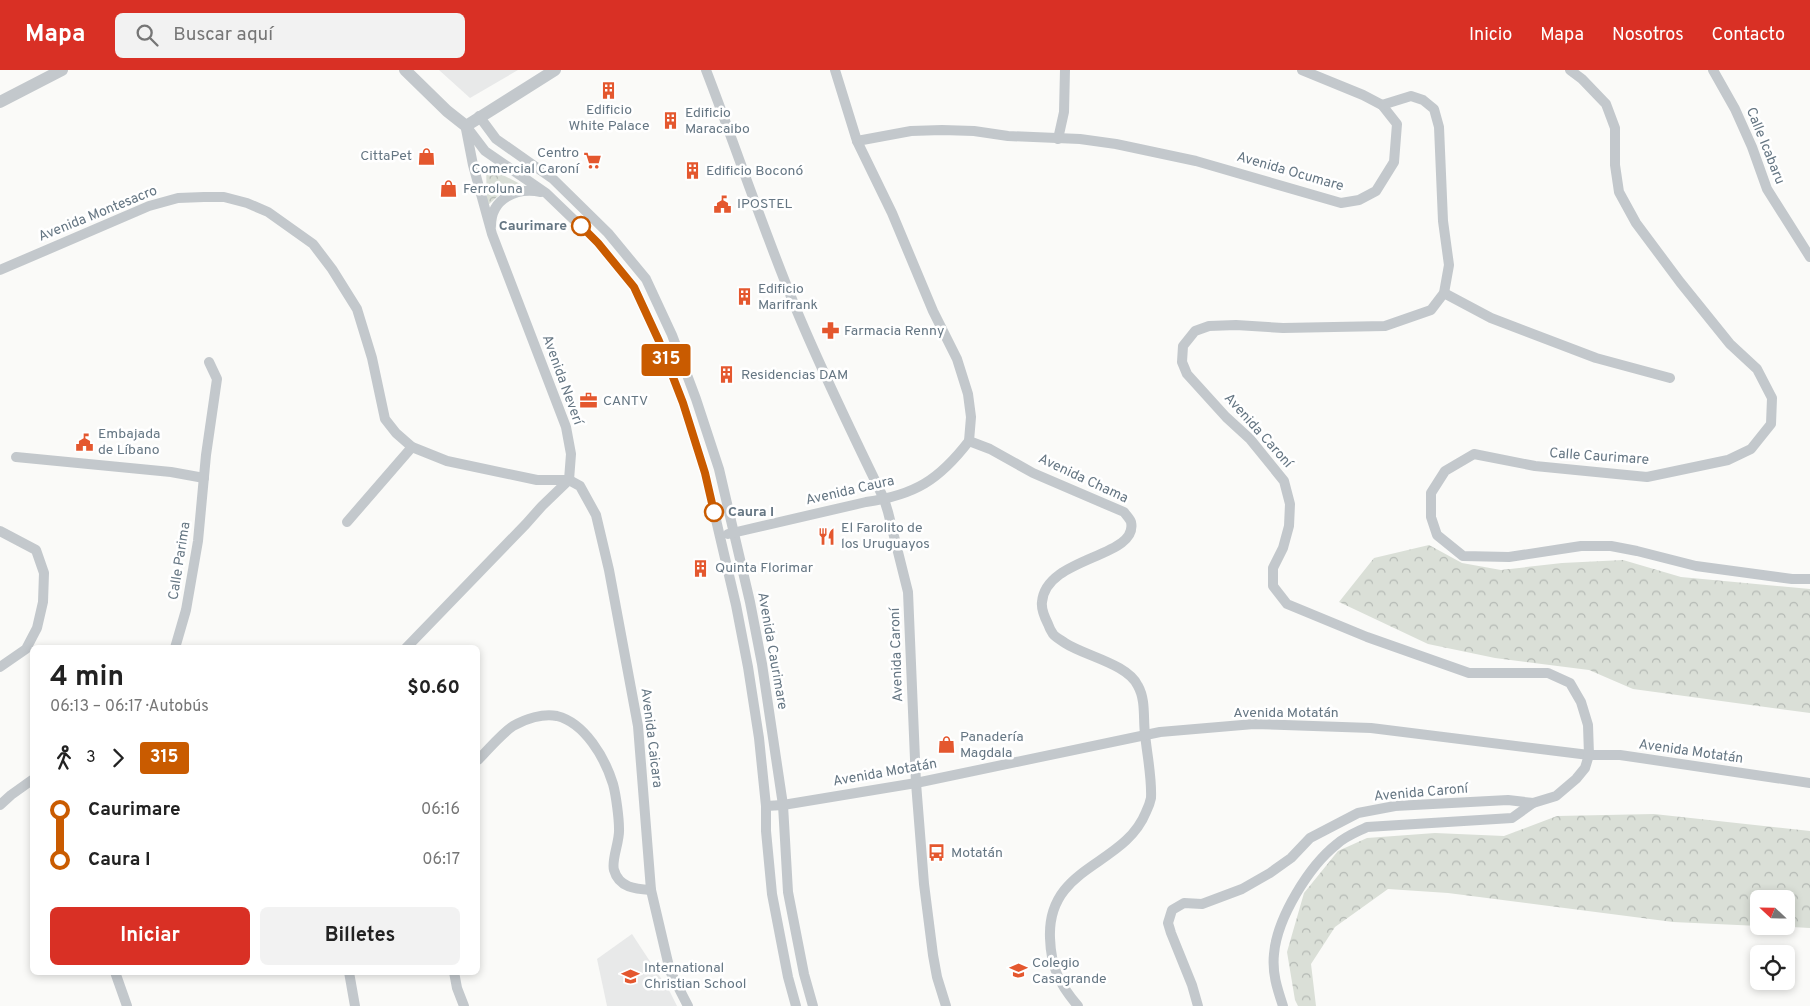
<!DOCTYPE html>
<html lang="es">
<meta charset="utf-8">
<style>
body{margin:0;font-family:Overpass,sans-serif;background:#f2f2f2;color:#222;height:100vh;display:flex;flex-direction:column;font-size:19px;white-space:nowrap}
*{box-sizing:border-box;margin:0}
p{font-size:16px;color:#767676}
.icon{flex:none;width:28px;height:28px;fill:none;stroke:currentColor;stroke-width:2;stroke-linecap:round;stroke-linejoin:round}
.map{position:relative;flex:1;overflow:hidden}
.panel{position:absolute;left:30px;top:575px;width:450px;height:330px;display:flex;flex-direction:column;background:#fff;border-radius:8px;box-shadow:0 2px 8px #0003}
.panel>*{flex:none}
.badge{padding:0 10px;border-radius:4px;font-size:18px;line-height:32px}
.needle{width:32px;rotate:292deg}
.tools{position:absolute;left:1750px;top:820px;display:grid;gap:10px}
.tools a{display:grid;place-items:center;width:45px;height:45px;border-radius:8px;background:#fff;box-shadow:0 2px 8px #0003;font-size:25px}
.map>.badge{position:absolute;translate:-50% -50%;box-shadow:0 0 0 2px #fff}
.legs{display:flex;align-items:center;gap:8px;height:55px;padding:0 20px;font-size:16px}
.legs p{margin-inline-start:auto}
.overview{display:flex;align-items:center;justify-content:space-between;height:85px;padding:0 20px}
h1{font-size:28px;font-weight:700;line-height:38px}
.cta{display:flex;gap:10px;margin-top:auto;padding:10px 20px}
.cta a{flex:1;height:58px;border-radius:8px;background:#d93025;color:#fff;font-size:20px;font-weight:700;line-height:58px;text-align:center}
.cta a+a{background:#f2f2f2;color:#222}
ul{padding:0 20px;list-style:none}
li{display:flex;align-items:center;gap:18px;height:50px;font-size:19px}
li i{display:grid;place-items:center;width:8px;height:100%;margin:0 6px;background:currentColor}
li i::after{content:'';width:12px;height:12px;margin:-6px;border:4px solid;border-radius:50%;background:#fff}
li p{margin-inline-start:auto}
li:first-child i{background:linear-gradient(#0000 50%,currentColor 0)}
li:last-child i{background:linear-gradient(currentColor 50%,#0000 0)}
header{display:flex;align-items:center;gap:30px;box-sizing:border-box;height:70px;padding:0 25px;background:#d93025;color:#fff}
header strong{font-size:24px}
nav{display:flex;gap:28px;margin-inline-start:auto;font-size:18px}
.search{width:350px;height:45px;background:#f2f2f2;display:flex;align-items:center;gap:12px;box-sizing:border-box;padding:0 18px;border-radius:8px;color:#767676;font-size:19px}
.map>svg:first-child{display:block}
.built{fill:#e8e9e9}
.forest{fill:url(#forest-crowns)}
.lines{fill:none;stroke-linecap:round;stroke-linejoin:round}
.minor{stroke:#c3c8cc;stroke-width:10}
.tertiary{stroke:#c3c8cc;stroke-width:12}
.line-1-casing{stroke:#fff;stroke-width:11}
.line-1{stroke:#c95b00;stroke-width:8}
.stop-1-dot{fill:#fff;stroke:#c95b00;stroke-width:2.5}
.labels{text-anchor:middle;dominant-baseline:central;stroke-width:5;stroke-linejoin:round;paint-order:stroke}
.poi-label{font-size:14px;fill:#657683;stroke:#fff;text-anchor:start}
.street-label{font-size:14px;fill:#657683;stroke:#fff}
.stop-label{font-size:14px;font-weight:bold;fill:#657683;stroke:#fff;text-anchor:end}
</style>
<header>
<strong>Mapa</strong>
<div class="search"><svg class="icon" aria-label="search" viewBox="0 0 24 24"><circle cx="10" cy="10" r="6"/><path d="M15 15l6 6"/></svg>Buscar aquí</div>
<nav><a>Inicio</a><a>Mapa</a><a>Nosotros</a><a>Contacto</a></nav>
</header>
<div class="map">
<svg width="1810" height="936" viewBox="0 0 1810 936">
<defs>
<pattern id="forest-crowns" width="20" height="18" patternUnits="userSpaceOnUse" patternTransform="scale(1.25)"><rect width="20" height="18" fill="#dadfd7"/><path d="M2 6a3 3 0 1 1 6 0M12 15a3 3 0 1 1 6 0" fill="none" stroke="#b4b9b4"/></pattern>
</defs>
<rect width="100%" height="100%" fill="#fafaf8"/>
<g class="built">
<path d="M439 0H518L470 28Z"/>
<path d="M632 864 670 922 677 936H607L597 889Z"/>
</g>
<g class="forest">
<path d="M486 96 524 116H509L487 136Z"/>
<path d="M1429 475 1462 493 1501 500 1562 493 1623 490 1681 507 1810 519V643L1633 619 1589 600 1495 588 1428 574 1339 532 1374 488Z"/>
<path d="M1654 744 1810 761V858L1771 856H1786V829H1759V856L1673 852 1448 823 1388 819 1335 857 1311 894 1316 936H1298L1295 930 1287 882 1304 823 1338 781 1367 768 1435 763 1504 766 1557 746Z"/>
</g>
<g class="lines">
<g class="minor">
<path d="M706 0C736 78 762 156 794 234 821 300 853 365 884 429L888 442 908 522 916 713 924 814 933 885 937 907 946 936"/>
<path d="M835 0 857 71 892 143 933 241 957 289 968 324 971 347 969 371 990 379 1033 403 1124 442C1126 445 1130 449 1131 452 1139 488 1046 486 1042 532 1041 539 1045 548 1048 554 1049 557 1051 561 1053 564 1055 567 1061 570 1065 573 1085 586 1128 594 1138 616 1146 630 1143 649 1145 664 1147 685 1152 707 1151 728 1150 733 1148 738 1146 742 1124 797 1047 795 1050 868 1051 897 1059 914 1078 936"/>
<path d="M1570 0 1582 9 1606 34 1615 58V95L1619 122 1636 153 1680 212 1730 274 1757 299 1772 328 1771 354 1751 379 1728 390 1647 407 1535 396 1474 384 1445 401 1431 423V447L1437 465 1463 486 1509 487 1581 476H1611L1637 481 1696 496 1792 509H1810"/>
<path d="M1713 0 1735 39 1752 77 1767 119 1810 187"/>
<path d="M479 46 496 69 553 109 608 163 646 209 672 265 696 329 719 399 750 532 762 594 783 735 788 822 804 904 813 936"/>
<path d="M466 56 485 81 546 123 598 173 634 217 659 271 683 333 705 403 736 535 748 597 759 668 766 736V761L772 824 788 907 796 936"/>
<path d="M1058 69 1064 42 1065 0"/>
<path d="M857 71 911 61 942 60 974 61 1008 66 1080 69 1116 74 1196 91 1341 133 1359 130 1376 121 1394 92 1397 54 1382 35 1363 25 1302 0"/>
<path d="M491 156C491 128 517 117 541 122"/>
<path d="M0 200 149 136 178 128 204 127H224L247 133 268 142 313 174 332 199 357 239 372 288 385 349 396 363 412 377 447 391 537 410H569L580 416 596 445 609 500 638 656 651 820 670 901 688 936"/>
<path d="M1444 223 1491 248 1596 288 1670 308"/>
<path d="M16 387 171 402 204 408"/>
<path d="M347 452 412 377"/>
<path d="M0 461 36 480 44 503 43 532 37 558 26 579 0 597"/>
<path d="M728 464 866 432C915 425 939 410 969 371"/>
<path d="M175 578 186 540 198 471 206 385 217 309 209 292"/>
<path d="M406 578 526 454 542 436 569 410 571 384 566 357 492 164 473 95 466 59"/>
<path d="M478 690C489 679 500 665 513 656 525 649 543 643 557 646 585 653 605 688 613 714 616 725 619 748 619 759 620 771 611 790 614 800 619 818 636 819 651 820"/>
<path d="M0 735 11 725 32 710"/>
<path d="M766 736 783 735 916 713 1160 662 1254 654 1371 658 1589 685H1620L1810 713"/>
<path d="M115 902 127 936"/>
<path d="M349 902 355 936"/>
<path d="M454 902 457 918 464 936"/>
<path d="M1198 936 1192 915 1171 863 1168 853 1172 840 1184 833 1202 834 1242 819 1270 803 1291 788 1310 768 1358 743 1395 736 1508 730 1533 733 1556 726 1576 709 1585 698 1589 685 1588 655 1581 632 1570 613 1548 603H1469L1367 567 1287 534 1273 516V498L1283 478 1289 456 1290 434 1284 411 1250 369 1226 347 1187 304 1182 292 1183 276 1195 261 1209 256 1236 255 1283 258 1385 256 1431 240 1444 223 1449 195 1443 151 1439 57 1434 39 1423 30 1411 26 1382 35"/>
<path d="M1283 936C1277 918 1272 903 1274 884 1277 848 1309 796 1337 774 1346 766 1357 762 1367 757L1512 748 1533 733"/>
</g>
<g class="tertiary">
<path d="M405 0 447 41 466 56 555 0"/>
<path d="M0 32 62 0"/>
</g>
</g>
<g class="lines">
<defs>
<path id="line-1" d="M581 156 598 173 634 217 659 271 683 333 705 403 714 442"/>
</defs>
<use href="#line-1" class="line-1-casing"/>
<use href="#line-1" class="line-1"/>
</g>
<defs>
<symbol id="building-bare" viewBox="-9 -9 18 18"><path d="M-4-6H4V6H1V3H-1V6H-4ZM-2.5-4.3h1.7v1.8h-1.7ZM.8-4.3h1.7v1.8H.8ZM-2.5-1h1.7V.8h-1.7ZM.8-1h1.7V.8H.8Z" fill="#e4572e" stroke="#fff" stroke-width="2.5" paint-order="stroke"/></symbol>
<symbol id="shop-bare" viewBox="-9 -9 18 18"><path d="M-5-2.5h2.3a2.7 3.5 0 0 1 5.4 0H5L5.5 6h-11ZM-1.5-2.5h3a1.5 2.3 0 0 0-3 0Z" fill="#e4572e" stroke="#fff" stroke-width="2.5" paint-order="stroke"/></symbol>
<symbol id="supermarket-bare" viewBox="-9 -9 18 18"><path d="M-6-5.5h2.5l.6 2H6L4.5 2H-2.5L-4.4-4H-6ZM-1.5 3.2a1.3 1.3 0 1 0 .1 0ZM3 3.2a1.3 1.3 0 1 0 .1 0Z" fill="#e4572e" stroke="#fff" stroke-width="2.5" paint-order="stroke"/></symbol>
<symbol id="civic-bare" viewBox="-9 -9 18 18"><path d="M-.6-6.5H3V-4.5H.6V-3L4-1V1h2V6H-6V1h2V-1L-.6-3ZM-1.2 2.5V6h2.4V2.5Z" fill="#e4572e" stroke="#fff" stroke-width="2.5" paint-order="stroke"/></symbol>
<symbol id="pharmacy-bare" viewBox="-9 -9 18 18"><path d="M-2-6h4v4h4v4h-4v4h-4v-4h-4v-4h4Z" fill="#e4572e" stroke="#fff" stroke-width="2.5" paint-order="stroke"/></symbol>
<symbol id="office-bare" viewBox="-9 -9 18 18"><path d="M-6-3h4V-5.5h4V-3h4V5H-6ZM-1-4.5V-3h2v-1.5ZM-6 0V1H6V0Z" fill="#e4572e" stroke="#fff" stroke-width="2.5" paint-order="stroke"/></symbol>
<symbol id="restaurant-bare" viewBox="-9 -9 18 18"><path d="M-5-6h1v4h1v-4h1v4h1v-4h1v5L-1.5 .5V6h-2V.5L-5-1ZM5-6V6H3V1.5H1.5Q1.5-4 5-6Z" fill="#e4572e" stroke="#fff" stroke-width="2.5" paint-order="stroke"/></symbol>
<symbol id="bus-bare" viewBox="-9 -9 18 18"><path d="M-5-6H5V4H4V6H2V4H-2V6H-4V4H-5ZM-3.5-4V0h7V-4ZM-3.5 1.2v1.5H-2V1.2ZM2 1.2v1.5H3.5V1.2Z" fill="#e4572e" stroke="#fff" stroke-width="2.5" paint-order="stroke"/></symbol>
<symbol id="school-bare" viewBox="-9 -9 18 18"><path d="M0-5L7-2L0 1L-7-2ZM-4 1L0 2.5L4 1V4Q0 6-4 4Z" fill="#e4572e" stroke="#fff" stroke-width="2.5" paint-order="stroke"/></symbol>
</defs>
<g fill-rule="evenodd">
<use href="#building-bare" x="596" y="8" width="25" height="25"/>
<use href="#building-bare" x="658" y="38" width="25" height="25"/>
<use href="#shop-bare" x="414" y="74" width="25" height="25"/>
<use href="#supermarket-bare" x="580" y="78" width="25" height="25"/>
<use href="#building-bare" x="680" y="88" width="25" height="25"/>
<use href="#shop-bare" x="436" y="106" width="25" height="25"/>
<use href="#civic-bare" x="710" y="122" width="25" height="25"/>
<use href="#building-bare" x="732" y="214" width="25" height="25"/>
<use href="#pharmacy-bare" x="818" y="248" width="25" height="25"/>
<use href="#building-bare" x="714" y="292" width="25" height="25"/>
<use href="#office-bare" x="576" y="318" width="25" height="25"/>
<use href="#civic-bare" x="72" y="360" width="25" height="25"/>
<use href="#restaurant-bare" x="814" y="454" width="25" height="25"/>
<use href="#building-bare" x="688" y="486" width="25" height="25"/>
<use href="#shop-bare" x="934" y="662" width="25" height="25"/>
<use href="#bus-bare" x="924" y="770" width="25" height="25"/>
<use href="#school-bare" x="1006" y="888" width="25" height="25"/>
<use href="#school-bare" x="618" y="894" width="25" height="25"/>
</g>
<g class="stop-1-dot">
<circle cx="581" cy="156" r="9"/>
<circle cx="714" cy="442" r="9"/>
</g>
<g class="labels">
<g class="poi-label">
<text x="609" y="40" text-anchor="middle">Edificio<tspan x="609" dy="16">White Palace</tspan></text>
<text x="685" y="43">Edificio<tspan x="685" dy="16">Maracaibo</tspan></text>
<text x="579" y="83" text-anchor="end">Centro<tspan x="579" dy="16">Comercial Caroní</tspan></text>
<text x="412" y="86" text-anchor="end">CittaPet</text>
<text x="706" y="101">Edificio Boconó</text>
<text x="463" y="119">Ferroluna</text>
<text x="737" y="134">IPOSTEL</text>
<text x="758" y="219">Edificio<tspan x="758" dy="16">Marifrank</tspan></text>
<text x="844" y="261">Farmacia Renny</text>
<text x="741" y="305">Residencias DAM</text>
<text x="603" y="331">CANTV</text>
<text x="98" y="364">Embajada<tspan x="98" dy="16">de Líbano</tspan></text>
<text x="841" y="458">El Farolito de<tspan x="841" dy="16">los Uruguayos</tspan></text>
<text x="715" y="498">Quinta Florimar</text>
<text x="960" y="667">Panadería<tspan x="960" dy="16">Magdala</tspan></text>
<text x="951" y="783">Motatán</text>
<text x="1032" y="893">Colegio<tspan x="1032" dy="16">Casagrande</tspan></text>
<text x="644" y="898">International<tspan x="644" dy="16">Christian School</tspan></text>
</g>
<g class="street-label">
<text transform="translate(1765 76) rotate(68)">Calle Icabaru</text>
<text transform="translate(1290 102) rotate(16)">Avenida Ocumare</text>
<text transform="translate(98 144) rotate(-22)">Avenida Montesacro</text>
<text transform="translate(562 310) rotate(70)">Avenida Neverí</text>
<text transform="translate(1258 361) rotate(48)">Avenida Caroní</text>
<text transform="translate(1599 387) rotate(4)">Calle Caurimare</text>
<text transform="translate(1083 409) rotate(25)">Avenida Chama</text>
<text transform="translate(850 421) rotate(-13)">Avenida Caura</text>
<text transform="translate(180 491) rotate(-81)">Calle Parima</text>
<text transform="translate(772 581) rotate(80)">Avenida Caurimare</text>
<text transform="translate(897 585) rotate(-92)">Avenida Caroní</text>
<text x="1286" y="643">Avenida Motatán</text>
<text transform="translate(651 668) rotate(83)">Avenida Caicara</text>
<text transform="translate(1691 682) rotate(8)">Avenida Motatán</text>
<text transform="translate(885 703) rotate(-10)">Avenida Motatán</text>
<text transform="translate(1421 723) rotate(-5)">Avenida Caroní</text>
</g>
<g class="stop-label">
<text x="567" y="156">Caurimare</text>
<text x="728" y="442" text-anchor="start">Caura I</text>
</g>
</g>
</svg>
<div class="tools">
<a><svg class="needle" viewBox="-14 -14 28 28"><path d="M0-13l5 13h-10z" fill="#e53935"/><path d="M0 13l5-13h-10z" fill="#767676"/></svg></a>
<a><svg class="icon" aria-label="locate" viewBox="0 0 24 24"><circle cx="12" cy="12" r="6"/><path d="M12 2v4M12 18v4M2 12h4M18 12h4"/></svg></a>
</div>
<b class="badge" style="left:666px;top:290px;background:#c95b00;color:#fff">315</b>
<section class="panel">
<div class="overview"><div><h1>4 min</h1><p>06:13 – 06:17 · Autobús</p></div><b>$0.60</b></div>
<div class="legs"><svg class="icon" aria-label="walk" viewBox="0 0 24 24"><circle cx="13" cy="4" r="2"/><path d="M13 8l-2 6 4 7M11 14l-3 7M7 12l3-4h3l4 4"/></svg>3<svg class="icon" aria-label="forward" viewBox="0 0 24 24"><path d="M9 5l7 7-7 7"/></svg><b class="badge" style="background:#c95b00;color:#fff">315</b></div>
<ul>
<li><i style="color:#c95b00"></i><b>Caurimare</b><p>06:16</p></li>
<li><i style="color:#c95b00"></i><b>Caura I</b><p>06:17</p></li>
</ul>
<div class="cta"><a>Iniciar</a><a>Billetes</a></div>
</section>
</div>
